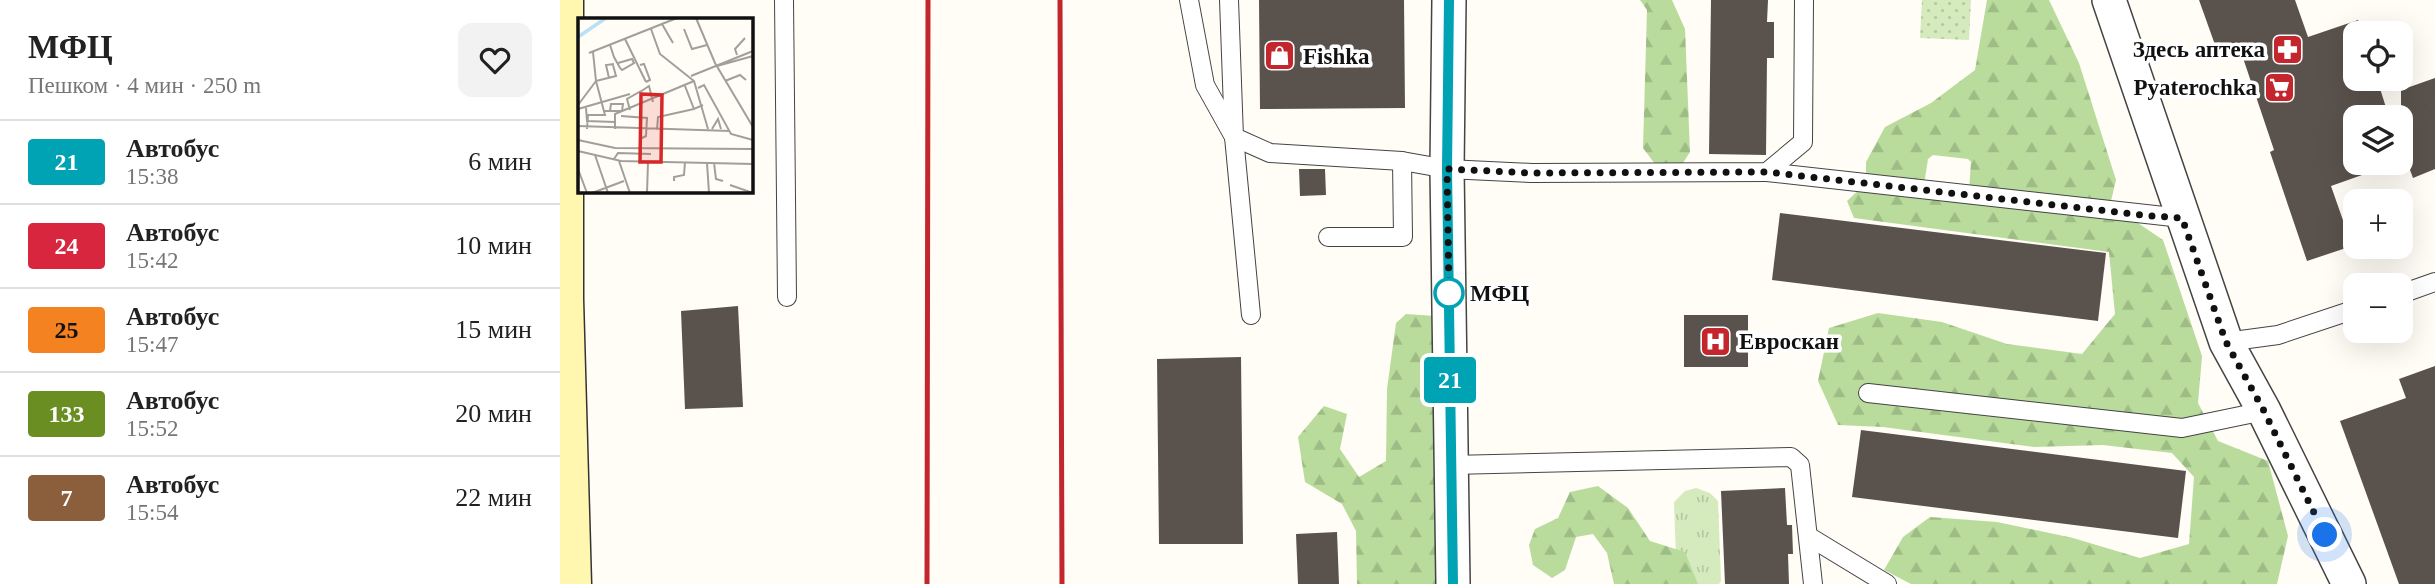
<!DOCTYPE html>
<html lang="ru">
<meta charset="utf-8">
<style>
body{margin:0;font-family:Georgia,serif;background:#f2f2f2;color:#222;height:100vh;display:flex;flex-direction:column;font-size:26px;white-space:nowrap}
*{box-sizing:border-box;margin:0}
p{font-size:23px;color:#767676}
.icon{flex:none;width:38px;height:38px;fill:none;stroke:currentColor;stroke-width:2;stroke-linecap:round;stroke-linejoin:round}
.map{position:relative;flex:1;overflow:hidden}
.details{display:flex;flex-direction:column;background:#fff;width:560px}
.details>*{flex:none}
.badge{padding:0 14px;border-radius:5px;font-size:24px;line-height:46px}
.controls{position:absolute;left:1783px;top:21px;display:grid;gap:14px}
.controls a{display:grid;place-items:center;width:70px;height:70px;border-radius:14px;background:#fff;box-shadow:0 7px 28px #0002;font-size:35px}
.you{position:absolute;width:35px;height:35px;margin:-18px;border:5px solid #fff;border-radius:50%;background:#1a73e8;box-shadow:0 0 0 10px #1a73e833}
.map>.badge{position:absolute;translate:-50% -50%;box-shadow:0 0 0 4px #fff}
.round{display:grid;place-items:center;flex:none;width:74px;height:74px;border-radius:14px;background:#f2f2f2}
.summary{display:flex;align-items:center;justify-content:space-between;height:119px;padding:0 28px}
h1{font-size:33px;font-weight:700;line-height:52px}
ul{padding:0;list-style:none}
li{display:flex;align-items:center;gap:21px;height:84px;padding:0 28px;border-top:2px solid #e0e0e0}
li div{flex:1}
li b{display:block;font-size:26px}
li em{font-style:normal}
li .badge{min-width:77px;font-weight:700;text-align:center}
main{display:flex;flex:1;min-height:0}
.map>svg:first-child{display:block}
.grass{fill:url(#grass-tufts)}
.forest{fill:url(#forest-firs)}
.park{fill:url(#park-dots)}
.building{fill:#5a524d}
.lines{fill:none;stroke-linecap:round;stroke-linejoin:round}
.service-casing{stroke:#444;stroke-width:20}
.minor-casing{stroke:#444;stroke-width:36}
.secondary-casing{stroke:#333;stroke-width:41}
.service{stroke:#fff;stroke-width:18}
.minor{stroke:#fff;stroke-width:33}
.secondary{stroke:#fff6b0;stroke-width:38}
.rail{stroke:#c4262e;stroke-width:5}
.line-casing{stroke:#fff;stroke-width:16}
.line{stroke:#00a3b4;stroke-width:10}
.walk{stroke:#111;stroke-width:7;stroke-dasharray:0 12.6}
.stop-dot{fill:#fff;stroke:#00a3b4;stroke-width:3.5}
.labels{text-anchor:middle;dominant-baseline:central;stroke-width:7;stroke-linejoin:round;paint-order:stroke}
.poi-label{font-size:23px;font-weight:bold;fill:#111;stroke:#fff;text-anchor:end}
.stop-label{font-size:23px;font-weight:bold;fill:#111;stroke:#fff;text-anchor:start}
.inset-river{fill:none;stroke:#b9e0f7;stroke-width:3.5}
.inset-road{fill:none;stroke:#a09f9a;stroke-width:2}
.view{fill:#d62828;fill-opacity:0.15;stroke:#d62828;stroke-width:3.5}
.inset-edge{fill:none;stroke:#111;stroke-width:3.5}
</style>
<main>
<section class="details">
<div class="summary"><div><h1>МФЦ</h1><p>Пешком · 4 мин · 250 m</p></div><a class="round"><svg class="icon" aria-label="heart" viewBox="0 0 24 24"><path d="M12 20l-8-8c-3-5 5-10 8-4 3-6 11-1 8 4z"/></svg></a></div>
<ul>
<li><span class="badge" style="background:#00a3b4;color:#fff">21</span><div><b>Автобус</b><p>15:38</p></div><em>6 мин</em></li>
<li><span class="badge" style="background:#d7263d;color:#fff">24</span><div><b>Автобус</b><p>15:42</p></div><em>10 мин</em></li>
<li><span class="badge" style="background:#f58220;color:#111">25</span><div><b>Автобус</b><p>15:47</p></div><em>15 мин</em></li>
<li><span class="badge" style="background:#6b8e23;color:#fff">133</span><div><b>Автобус</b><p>15:52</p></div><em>20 мин</em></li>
<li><span class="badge" style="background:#8b5e3c;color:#fff">7</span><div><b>Автобус</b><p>15:54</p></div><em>22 мин</em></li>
</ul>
</section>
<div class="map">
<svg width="1875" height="584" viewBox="0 0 1875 584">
<defs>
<pattern id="grass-tufts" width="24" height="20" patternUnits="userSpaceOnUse" patternTransform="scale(1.75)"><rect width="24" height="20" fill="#d5ebbd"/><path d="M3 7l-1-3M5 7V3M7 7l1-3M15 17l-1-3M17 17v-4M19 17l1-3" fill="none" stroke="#b6c8a1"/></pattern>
<pattern id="forest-firs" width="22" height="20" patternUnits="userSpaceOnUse" patternTransform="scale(1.75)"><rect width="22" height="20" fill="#b9dc9c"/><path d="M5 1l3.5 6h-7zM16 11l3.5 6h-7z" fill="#9ebc85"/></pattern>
<pattern id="park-dots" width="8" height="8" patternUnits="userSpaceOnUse" patternTransform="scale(1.75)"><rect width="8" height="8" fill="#d5ebbd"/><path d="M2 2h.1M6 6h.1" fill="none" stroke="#b6c8a1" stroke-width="1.8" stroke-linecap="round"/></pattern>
</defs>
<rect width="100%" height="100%" fill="#fffdf5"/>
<path class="grass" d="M1136 488 1150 493 1158 501 1161 581 1159 584H1117L1114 502 1125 491Z"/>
<g class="forest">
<path d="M1080 0H1112L1125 29 1130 152 1121 166 1095 164 1083 148 1087 10Z"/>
<path d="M1427 0H1489L1519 63 1556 180 1551 201H1527L1409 191 1411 162 1408 159 1373 155 1368 159 1364 185 1306 176V162L1325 127 1371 103 1415 70Z"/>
<path d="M1303 186 1575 221 1603 240 1642 356 1638 403 1658 441 1708 461 1728 536 1717 584H1351L1324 570 1343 537 1370 517 1437 522 1513 538 1580 558 1629 544 1634 477 1612 453 1543 445 1474 447 1323 427 1278 425 1258 381 1269 328 1318 313 1382 322 1447 344 1522 354 1555 314 1549 252 1294 218 1287 201Z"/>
<path d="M846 314 875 316 886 584H797L796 531 782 504 745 482 738 437 764 406 787 414 780 449 799 477 826 461 827 389 836 323Z"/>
<path d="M1038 486 1068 508 1090 541 1125 552 1138 584H1054L1047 553 1033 534 1016 537 1005 570 992 578 973 565 969 545 975 529 998 518 1010 492Z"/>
</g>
<path class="park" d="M1362 0H1411L1409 40 1360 38Z"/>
<g class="building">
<path d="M699 0H844L845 108 700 109Z"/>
<path d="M1151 0H1208L1207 22H1214V58H1207L1206 155 1149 154Z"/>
<path d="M1639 0H1735L1748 37 1798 20 1803 33H1796V79H1817L1829 117H1796V163H1836L1771 186 1792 246 1747 261 1710 152 1714 150 1680 49 1659 56Z"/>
<path d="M1875 78V169L1853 178 1846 159 1841 161V90Z"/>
<path d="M739 169H765L766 195 740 196Z"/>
<path d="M1220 213 1546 253 1538 321 1212 280Z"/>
<path d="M178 306 183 407 125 409 121 311Z"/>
<rect x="1124" y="315" width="64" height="52"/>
<path d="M681 357 683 544H599L597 359Z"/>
<path d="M1875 366V584H1839L1780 421 1846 398 1839 379Z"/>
<path d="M1301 430 1626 471 1618 538 1292 497Z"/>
<path d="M1225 488 1227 525H1232L1233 554H1228L1229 584H1165L1161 491Z"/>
<path d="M777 532 779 584H738L736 534Z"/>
</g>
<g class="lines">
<defs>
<g id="service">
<path d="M224 0 227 297"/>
<path d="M629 0 645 85 674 137 710 153 842 161 887 169 972 173 1207 172 1243 142 1244 0"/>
<path d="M669 0 674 137 691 315"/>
<path d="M1207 172 1622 218"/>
<path d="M768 237H843L842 161"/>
<path d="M1841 294 1875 282"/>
<path d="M1666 342 1718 335 1796 309"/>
<path d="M1308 393 1622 428 1704 411"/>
<path d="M891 465 1231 457 1240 465 1253 584"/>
<path d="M1248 536 1327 584"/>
</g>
<g id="minor">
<path d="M889 0 887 169 893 584"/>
<path d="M1549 0 1666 342 1704 411 1789 584"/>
</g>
<path id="secondary" d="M4 0V299L12 584"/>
</defs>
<use href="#service" class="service-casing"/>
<use href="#minor" class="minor-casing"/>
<use href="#secondary" class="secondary-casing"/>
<use href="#service" class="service"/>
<use href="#minor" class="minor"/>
<use href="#secondary" class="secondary"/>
<g class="rail">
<path d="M500 0 502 584"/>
<path d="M367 584 368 0"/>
</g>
</g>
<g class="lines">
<defs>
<path id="line" d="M889 0 887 169 893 584"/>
</defs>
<use href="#line" class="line-casing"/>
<use href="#line" class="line"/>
<path class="walk" d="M889 293 887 169 972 173 1207 172 1591 216 1622 218 1666 342 1704 411 1765 535"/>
</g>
<defs>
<symbol id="pharmacy-square" viewBox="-11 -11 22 22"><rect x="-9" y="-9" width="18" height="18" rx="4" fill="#c4262e" stroke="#fff"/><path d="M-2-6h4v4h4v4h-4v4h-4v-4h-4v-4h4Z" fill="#fff"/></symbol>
<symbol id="shop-square" viewBox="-11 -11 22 22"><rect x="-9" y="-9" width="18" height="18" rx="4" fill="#c4262e" stroke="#fff"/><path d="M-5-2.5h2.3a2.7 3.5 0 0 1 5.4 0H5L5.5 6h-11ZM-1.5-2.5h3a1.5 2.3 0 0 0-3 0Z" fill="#fff"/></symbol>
<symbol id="supermarket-square" viewBox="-11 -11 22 22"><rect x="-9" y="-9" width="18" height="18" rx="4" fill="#c4262e" stroke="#fff"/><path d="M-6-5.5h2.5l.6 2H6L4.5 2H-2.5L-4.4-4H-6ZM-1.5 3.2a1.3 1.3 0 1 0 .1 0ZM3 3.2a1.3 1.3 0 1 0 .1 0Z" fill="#fff"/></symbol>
<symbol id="hospital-square" viewBox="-11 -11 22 22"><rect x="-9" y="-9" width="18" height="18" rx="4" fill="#c4262e" stroke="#fff"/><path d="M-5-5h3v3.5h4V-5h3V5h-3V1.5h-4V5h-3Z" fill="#fff"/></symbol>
</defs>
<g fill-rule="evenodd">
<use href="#pharmacy-square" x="1710" y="32" width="35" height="35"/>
<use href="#shop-square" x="702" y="38" width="35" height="35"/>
<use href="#supermarket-square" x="1702" y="70" width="35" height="35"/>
<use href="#hospital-square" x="1138" y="324" width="35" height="35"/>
</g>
<circle class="stop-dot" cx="889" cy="293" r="14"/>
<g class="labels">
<g class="poi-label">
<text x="1705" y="49">Здесь аптека</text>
<text x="743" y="56" text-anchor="start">Fishka</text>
<text x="1697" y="87">Pyaterochka</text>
<text x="1179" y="341" text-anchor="start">Евроскан</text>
</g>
<g class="stop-label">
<text x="910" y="293">МФЦ</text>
</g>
</g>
<g transform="translate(18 18)">
<rect width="175" height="175" fill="#fffdf5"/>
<path class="inset-river" d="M0 19 28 0"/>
<path class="inset-road" d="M118 0 137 45 175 109M84 6 95 25M73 11 82 36 116 63 130 111M106 11 114 31 129 27M47 21 68 64M32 27 36 39 42 50 44 52 56 45 54 41 40 45M11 35 99 0M159 37 157 31 167 20M62 47 66 46 72 62 68 64M139 48 175 38M113 58 175 33M31 60 28 47 36 46M147 63 162 57 168 62M107 68 116 91 125 87M120 70 126 67 153 116 175 122M62 74 71 68 75 84M0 87 18 63 15 34M8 90 9 103 37 104M0 91 52 76M52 92 49 81 63 73M25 93H44L45 86H33L32 93M43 98 69 100 68 118 62 121M0 108 152 113M9 111 10 97H27L18 63 38 58 35 47M37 111V96L116 63M134 111 140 101 143 111M79 112 80 99 116 91M0 122 37 130 175 131M0 133 43 143 175 146M17 137 30 175M36 141 40 135 73 136M41 143 52 175M129 145 131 175M136 145 138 161 145 163M0 151 9 175M96 163V159L106 157 107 144M152 167 175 175M14 175 46 163M69 175 70 144"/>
<path class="view" d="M63 76 84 77 83 144H62Z"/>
<rect width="175" height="175" class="inset-edge"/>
</g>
</svg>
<div class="controls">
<a><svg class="icon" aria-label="locate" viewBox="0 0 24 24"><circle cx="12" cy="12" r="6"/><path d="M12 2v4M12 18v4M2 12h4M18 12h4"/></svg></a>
<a><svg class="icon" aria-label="layers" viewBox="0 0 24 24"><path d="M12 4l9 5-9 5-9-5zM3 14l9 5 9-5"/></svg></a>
<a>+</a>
<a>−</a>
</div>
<div class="you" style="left:1765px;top:535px"></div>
<b class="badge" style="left:890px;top:380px;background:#00a3b4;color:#fff">21</b>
</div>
</main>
